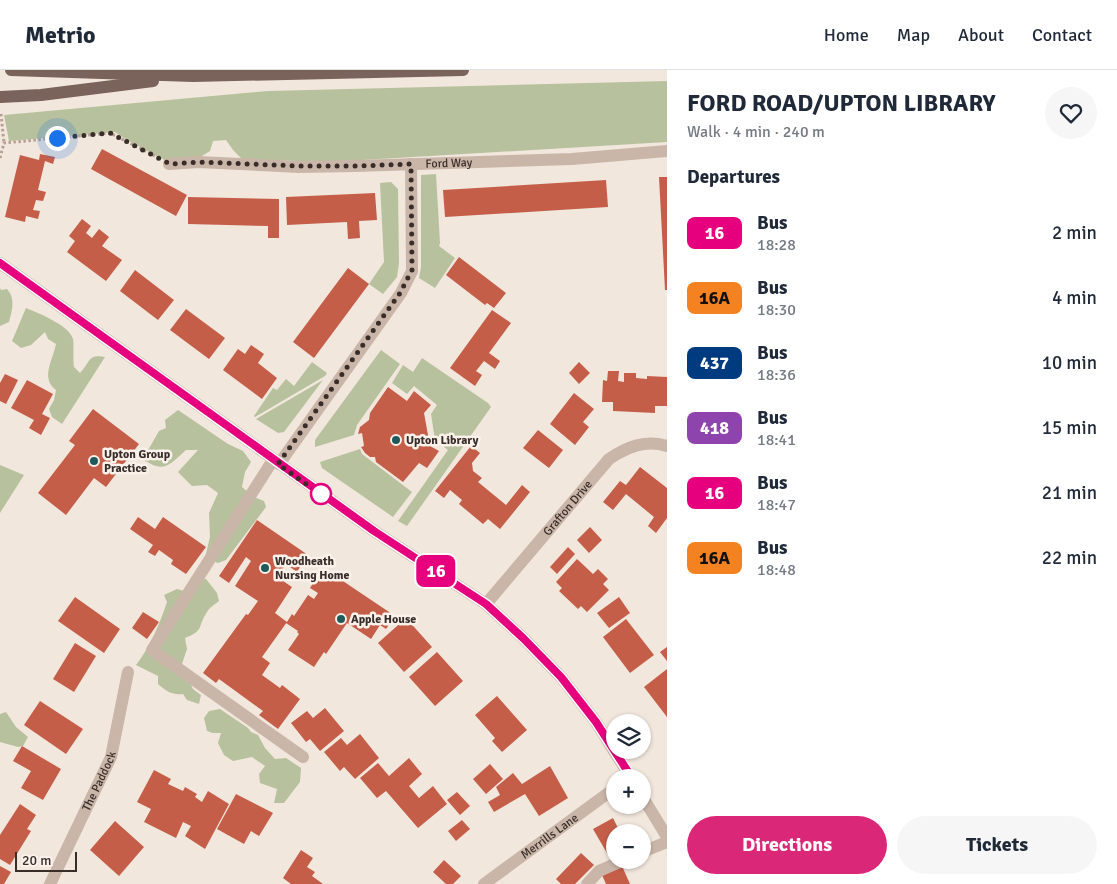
<!DOCTYPE html>
<meta charset="utf-8">
<style>
body{margin:0;font-family:Signika,sans-serif;background:#f6f6f7;color:#1f2937;height:100vh;display:flex;flex-direction:column;font-size:19px;white-space:nowrap}
*{box-sizing:border-box;margin:0}
p{font-size:16px;color:#747a83}
.icon{flex:none;width:28px;height:28px;fill:none;stroke:currentColor;stroke-width:2;stroke-linecap:round;stroke-linejoin:round}
.map{position:relative;flex:1;overflow:hidden}
.side{display:flex;flex-direction:column;background:#fff;width:450px}
.side>*{flex:none}
.badge{padding:0 10px;border-radius:8px;font-size:18px;line-height:32px}
.fabs{position:absolute;left:606px;top:644px;display:grid;gap:10px}
.fabs a{display:grid;place-items:center;width:45px;height:45px;border-radius:50%;background:#fff;box-shadow:0 1px 4px #0004;font-size:25px}
.scale{position:absolute;left:15px;bottom:12px;width:62px;box-sizing:border-box;padding-left:5px;border:2px solid #382d29;border-top:0;font-size:14px;line-height:18px;white-space:nowrap;color:#382d29;-webkit-text-stroke:4px #faf1ea;paint-order:stroke}
.you{position:absolute;width:25px;height:25px;margin:-12px;border:4px solid #fff;border-radius:50%;background:#1a73e8;box-shadow:0 0 0 8px #1a73e833}
.map>.badge{position:absolute;translate:-50% -50%;box-shadow:0 0 0 2px #fff}
h2{padding:0 20px;font-size:19px;line-height:45px}
.round{display:grid;place-items:center;flex:none;width:52px;height:52px;border-radius:26px;background:#f6f6f7}
.overview{display:flex;align-items:center;justify-content:space-between;height:85px;padding:0 20px}
h1{font-size:24px;font-weight:800;line-height:38px}
.action{display:flex;gap:10px;margin-top:auto;padding:10px 20px}
.action a{flex:1;height:58px;border-radius:30px;background:#db2777;color:#fff;font-size:20px;font-weight:800;line-height:58px;text-align:center}
.action a+a{background:#f6f6f7;color:#1f2937}
ul{padding:0;list-style:none}
li{display:flex;align-items:center;gap:15px;height:65px;padding:0 20px}
li div{flex:1}
li b{display:block;font-size:19px}
li em{font-style:normal}
li .badge{min-width:55px;font-weight:700;text-align:center}
header{display:flex;align-items:center;gap:30px;box-sizing:border-box;height:70px;padding:0 25px;background:#fff;border-bottom:1px solid #e0e1e3}
header strong{font-size:24px}
nav{display:flex;gap:28px;margin-inline-start:auto;font-size:18px}
main{display:flex;flex:1;min-height:0}
.map>svg:first-child{display:block}
.green{fill:#b8c19d}
.building{fill:#c55e49}
.lines{fill:none;stroke-linecap:round;stroke-linejoin:round}
.path{stroke:#b6a093;stroke-width:3;stroke-dasharray:2.5 2.5;stroke-linecap:butt}
.minor{stroke:#cab6a9;stroke-width:12}
.major{stroke:#79635a;stroke-width:12}
.line-casing{stroke:#fff;stroke-width:11}
.line{stroke:#e6007e;stroke-width:8}
.walk{stroke:#382d29;stroke-width:5;stroke-dasharray:0 9}
.poi-dot{fill:#1f5959;stroke:#faf1ea;stroke-width:2}
.stop-dot{fill:#fff;stroke:#e6007e;stroke-width:2.5}
.labels{text-anchor:middle;dominant-baseline:central;stroke-width:5;stroke-linejoin:round;paint-order:stroke}
.street-label{font-size:12px;fill:#382d29;stroke:#faf1ea}
.poi-label{font-size:12px;font-weight:bold;fill:#382d29;stroke:#faf1ea;text-anchor:start}
</style>
<header>
<strong>Metrio</strong>
<nav><a>Home</a><a>Map</a><a>About</a><a>Contact</a></nav>
</header>
<main>
<div class="map">
<svg width="667" height="814" viewBox="0 0 667 814">
<rect width="100%" height="100%" fill="#f2e7dd"/>
<g class="green">
<path d="M667 11V72L329 92 242 89 233 80 226 70 213 71 210 81 181 99 127 70 115 62 9 71 4 45 268 21Z"/>
<path d="M436 104 440 173 439 176 455 188 435 218 419 208 421 197V105Z"/>
<path d="M391 112 398 119 399 193 397 207 383 224 369 214 384 192 380 113Z"/>
<path d="M0 218 1 220 7 219C16 229 12 241 9 252L0 256Z"/>
<path d="M26 238C38 243 69 255 73 269 74 272 73 291 74 297L80 303C91 292 87 284 105 287L62 354 52 347 49 339 54 330 56 320C40 308 53 290 56 274L48 269 45 262 31 275 21 278 12 271Z"/>
<path d="M381 280 400 294 357 355 354 365 315 377V370Z"/>
<path d="M422 288 488 333 491 337 407 456 398 451 448 380 435 370 431 344 437 335 414 316 407 324 392 313 403 295 413 302Z"/>
<path d="M312 292 327 303 325 306 255 347 254 346 273 318 277 320 286 309 294 316Z"/>
<path d="M323 310 284 362 278 363 256 349Z"/>
<path d="M178 340 228 374 243 381 251 392 245 402 242 417 254 427 264 431 266 437 226 490 218 493 205 488 210 467 209 443 218 423 207 415 192 416 178 402 198 380H186C169 395 164 404 143 389L159 361 166 358 165 350Z"/>
<path d="M360 379 362 384 412 422 393 447 322 398 320 392Z"/>
<path d="M0 395 24 405 0 443Z"/>
<path d="M198 508 206 509 217 523 219 531C215 534 209 538 207 542 197 557 205 560 185 568L187 579 182 594 193 619 201 625 199 634 187 630 183 624C172 625 167 622 158 614V606L136 595C150 577 160 553 167 532L164 525 177 519 188 522Z"/>
<path d="M220 639 248 658 251 662 258 665 265 678 275 689 286 688 301 698 300 712 284 733H274L277 719 260 713 259 704 265 696 252 687 233 691 224 685 218 673 221 663H213L207 661 204 648 209 641Z"/>
<path d="M6 642 16 657 28 667 23 676 18 677 0 672V644Z"/>
</g>
<g class="building">
<path d="M102 79 187 125 176 146 91 99Z"/>
<path d="M40 84 55 87 53 94 45 91 38 120 46 122 43 131 36 130 33 140 40 141 38 149 26 146 25 152 5 147 20 85 39 90Z"/>
<path d="M659 107H667V220H665Z"/>
<path d="M606 110 608 137 445 147 443 120Z"/>
<path d="M375 123 377 150 359 151 360 168 348 169 347 152 287 155 286 127Z"/>
<path d="M188 127 279 129V168H268V156L188 154Z"/>
<path d="M82 149 91 156 86 163 92 168 99 159 109 167 102 176 122 190 106 211 67 182 75 171 69 166Z"/>
<path d="M459 187 506 223 494 238 487 233 485 235 446 205Z"/>
<path d="M348 198 369 214 314 288 293 272Z"/>
<path d="M135 200 174 230 158 250 120 221Z"/>
<path d="M186 239 225 268 209 289 170 260Z"/>
<path d="M492 240 511 253 489 283 500 291 495 299 484 291 476 301 482 305 475 316 450 298Z"/>
<path d="M251 275 264 284 258 293 277 308 262 329 223 300 238 279 245 284Z"/>
<path d="M579 292 590 303 579 314 569 303Z"/>
<path d="M608 301H619L618 311 624 312V303H636V308L647 309V306L667 307V336H655V343L613 341V332H602L603 310 607 311Z"/>
<path d="M5 304 18 310 6 334 0 331V313Z"/>
<path d="M27 310 53 324 42 344 50 348 41 365 29 358 34 350 11 338Z"/>
<path d="M388 317 407 331 414 321 431 335 424 343 430 376 439 381 427 398 419 393 403 412 376 392 375 387H370L365 383 361 377 364 376 362 363 358 364 360 357 369 350 370 343Z"/>
<path d="M574 323 594 339 583 352 589 357 575 375 550 354Z"/>
<path d="M93 339 139 374 106 417 94 408 66 445 38 423 75 375 69 371Z"/>
<path d="M538 360 563 380 549 398 523 378Z"/>
<path d="M471 376 480 383 472 393 473 401 482 408 478 412 506 435 522 415 530 422 500 459 488 449 483 454 459 434 462 430 450 420 444 428 435 421Z"/>
<path d="M640 397 667 418V448L656 463 648 456 654 447 626 424 613 440 603 432 620 411 626 415Z"/>
<path d="M138 447 155 459 163 447 206 477 186 504 171 494 173 490 159 480 155 486 148 482 153 475 130 459Z"/>
<path d="M257 450 308 485 297 502 286 494 277 507 292 517 275 543 287 552 292 544 294 546 308 525 314 529 318 523 310 518 320 502 324 505 328 501 395 546 386 559 380 555 371 569 347 553 326 584 324 582 314 597 288 580 299 564 297 562 298 561 286 553 287 552 262 587 270 593 262 605 280 618 282 615 300 629 278 659 259 645 263 641 219 609 216 613 203 603 246 544 248 545 258 531 235 516 251 491 246 487 229 513 219 506Z"/>
<path d="M590 457 602 470 589 483 577 470Z"/>
<path d="M568 477 575 484 557 504 550 497Z"/>
<path d="M577 489 593 504 598 499 608 509 603 514 609 520 587 542 581 536 578 539 559 521 562 518 556 512Z"/>
<path d="M75 527 120 559 104 583 58 551Z"/>
<path d="M619 527 630 543 609 558 597 543Z"/>
<path d="M143 542 159 552 147 569 132 558Z"/>
<path d="M406 548 432 577 404 602 378 573Z"/>
<path d="M626 549 654 585 630 603 603 567Z"/>
<path d="M75 573 96 586 74 622 53 609Z"/>
<path d="M667 577V591L660 582Z"/>
<path d="M437 582 463 611 435 636 409 607Z"/>
<path d="M667 599V647L644 617Z"/>
<path d="M497 626 527 660 502 682 492 671 495 668 475 645Z"/>
<path d="M40 631 83 659 66 684 24 655Z"/>
<path d="M325 638 344 661 320 681 310 669 306 672 291 653 307 641 313 648Z"/>
<path d="M360 664 379 688 355 709 344 697 340 701 324 682 341 668 347 675Z"/>
<path d="M22 676 61 699 43 730 21 718 31 701 13 691Z"/>
<path d="M409 688 422 704 409 716 419 728 433 716 447 734 418 758 386 721 377 728 360 708 378 693 389 706Z"/>
<path d="M490 694 503 709 486 724 473 709Z"/>
<path d="M550 696 568 728 539 746 525 724 494 742 488 732 500 725 496 717 513 703 522 714Z"/>
<path d="M154 700 171 709 168 714 183 721 185 717 197 724 195 727 202 732 208 721 229 734 205 779 185 766 191 756 183 752 176 768 144 752 151 739 137 732Z"/>
<path d="M457 722 470 736 460 745 447 730Z"/>
<path d="M236 724 273 743 259 766 251 761 244 774 217 759Z"/>
<path d="M20 734 36 745 27 759 31 761 10 795 0 789V765Z"/>
<path d="M613 748 620 762H615V788L611 790 593 759Z"/>
<path d="M462 750 470 759 456 771 448 761Z"/>
<path d="M115 751 144 777 119 806 90 780Z"/>
<path d="M301 780 313 788 307 797 315 802 312 806 323 814H291L283 808Z"/>
<path d="M581 783 594 795 575 814H561L556 809Z"/>
<path d="M444 790 461 806 453 814H446L433 802Z"/>
<path d="M0 796 11 802 4 814H0Z"/>
<path d="M622 796 630 814H606L602 805Z"/>
</g>
<g class="lines">
<g class="path">
<path d="M1 44 4 73"/>
<path d="M0 88 4 73 110 63 155 86"/>
</g>
<g class="minor">
<path id="s1" d="M169 94 199 92 299 97 356 96 572 89 667 81"/>
<path d="M0 193 374 461 486 534 523 568 561 607 596 652 631 708"/>
<path d="M273 390 152 580 303 687"/>
<path d="M279 394 401 223 412 201 411 94"/>
<path id="s2" d="M486 534 609 389C627 377 646 369 667 376"/>
<path d="M642 726 667 767"/>
<path d="M642 782 667 772"/>
<path id="s3" d="M50 814 111 687 128 602"/>
<path id="s4" d="M484 814 615 718"/>
<path d="M587 814 599 801 624 790"/>
</g>
<g class="major">
<path d="M11 0 193 6 463 0"/>
<path d="M0 27 41 25 153 11"/>
</g>
</g>
<g class="lines">
<defs>
<path id="line" d="M0 193 374 461 486 534 523 568 561 607 596 652 632 708"/>
</defs>
<use href="#line" class="line-casing"/>
<use href="#line" class="line"/>
<path class="walk" d="M57 68 110 63 170 94 199 92 299 96H356L411 94 412 200 400 223 278 394 326 428 321 424"/>
</g>
<g class="poi-dot">
<circle cx="396" cy="370" r="5"/>
<circle cx="94" cy="391" r="5"/>
<circle cx="265" cy="498" r="5"/>
<circle cx="341" cy="549" r="5"/>
</g>
<circle class="stop-dot" cx="321" cy="424" r="10"/>
<g class="labels">
<g class="street-label">
<text stroke="none"><textPath href="#s1" startOffset="280">Ford Way</textPath></text>
<text stroke="none"><textPath href="#s2" startOffset="126">Grafton Drive</textPath></text>
<text stroke="none"><textPath href="#s3" startOffset="114">The Paddock</textPath></text>
<text stroke="none"><textPath href="#s4" startOffset="81">Merrills Lane</textPath></text>
</g>
<g class="poi-label">
<text x="406" y="370">Upton Library</text>
<text x="104" y="384">Upton Group<tspan x="104" dy="14">Practice</tspan></text>
<text x="275" y="491">Woodheath<tspan x="275" dy="14">Nursing Home</tspan></text>
<text x="351" y="549">Apple House</text>
</g>
</g>
</svg>
<div class="fabs">
<a><svg class="icon" aria-label="layers" viewBox="0 0 24 24"><path d="M12 4l9 5-9 5-9-5zM3 14l9 5 9-5"/></svg></a>
<a>+</a>
<a>−</a>
</div>
<div class="scale">20 m</div>
<div class="you" style="left:57px;top:68px"></div>
<b class="badge" style="left:436px;top:501px;background:#e6007e;color:#fff">16</b>
</div>
<section class="side">
<div class="overview"><div><h1>FORD ROAD/UPTON LIBRARY</h1><p>Walk · 4 min · 240 m</p></div><a class="round"><svg class="icon" aria-label="heart" viewBox="0 0 24 24"><path d="M12 20l-8-8c-3-5 5-10 8-4 3-6 11-1 8 4z"/></svg></a></div>
<h2>Departures</h2>
<ul>
<li><span class="badge" style="background:#e6007e;color:#fff">16</span><div><b>Bus</b><p>18:28</p></div><em>2 min</em></li>
<li><span class="badge" style="background:#f58220;color:#111">16A</span><div><b>Bus</b><p>18:30</p></div><em>4 min</em></li>
<li><span class="badge" style="background:#003b80;color:#fff">437</span><div><b>Bus</b><p>18:36</p></div><em>10 min</em></li>
<li><span class="badge" style="background:#8e44ad;color:#fff">418</span><div><b>Bus</b><p>18:41</p></div><em>15 min</em></li>
<li><span class="badge" style="background:#e6007e;color:#fff">16</span><div><b>Bus</b><p>18:47</p></div><em>21 min</em></li>
<li><span class="badge" style="background:#f58220;color:#111">16A</span><div><b>Bus</b><p>18:48</p></div><em>22 min</em></li>
</ul>
<div class="action"><a>Directions</a><a>Tickets</a></div>
</section>
</main>
